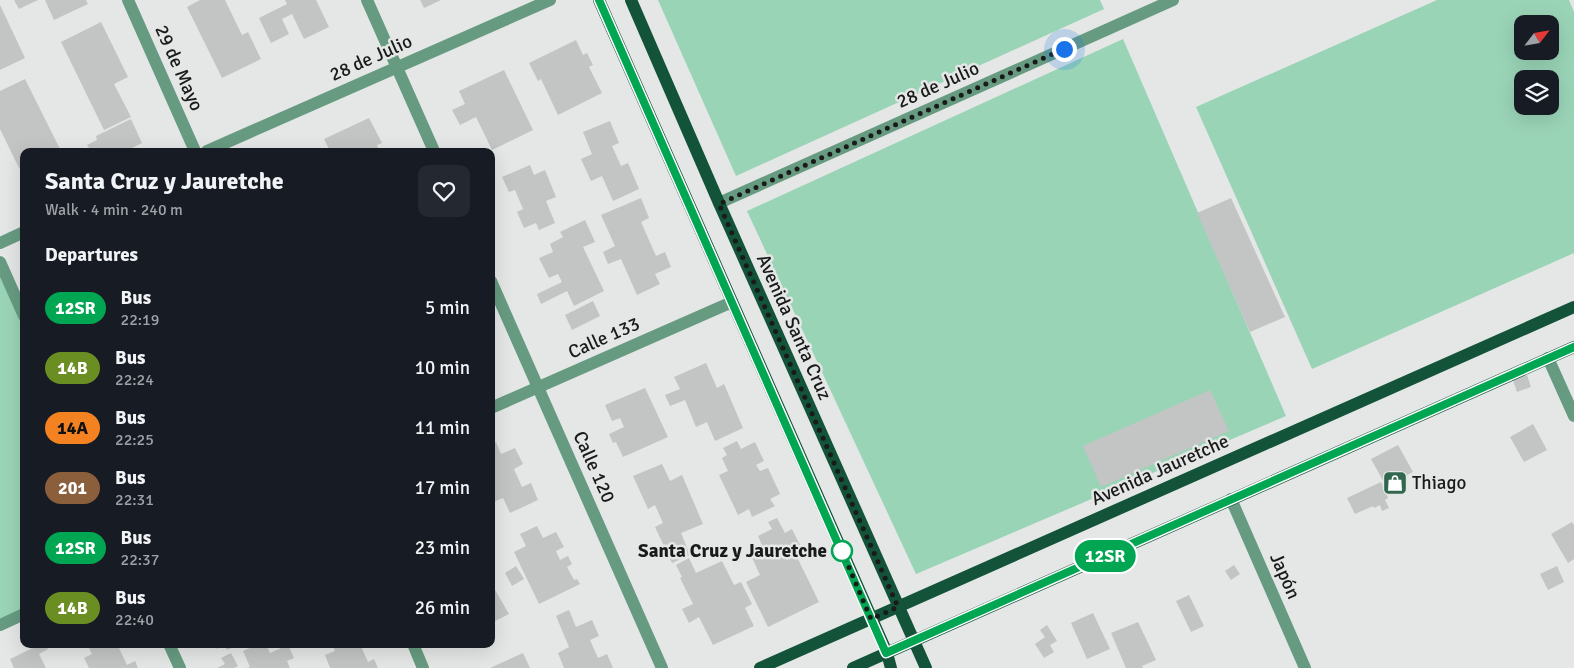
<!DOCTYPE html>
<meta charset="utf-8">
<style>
body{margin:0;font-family:Signika,sans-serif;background:#242831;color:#f1f3f6;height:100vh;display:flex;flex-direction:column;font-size:19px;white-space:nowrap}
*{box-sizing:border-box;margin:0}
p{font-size:16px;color:#9ea1a6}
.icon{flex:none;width:28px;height:28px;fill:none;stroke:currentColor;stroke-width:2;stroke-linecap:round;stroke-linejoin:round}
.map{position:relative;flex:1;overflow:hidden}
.panel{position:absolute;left:20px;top:148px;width:475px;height:500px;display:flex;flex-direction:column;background:#171b24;border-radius:10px;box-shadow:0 5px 20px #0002}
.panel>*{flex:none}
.badge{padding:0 10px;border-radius:16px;font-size:18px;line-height:32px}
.needle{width:32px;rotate:59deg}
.fabs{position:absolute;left:1514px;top:15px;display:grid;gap:10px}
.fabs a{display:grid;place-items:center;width:45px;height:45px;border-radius:10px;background:#171b24;box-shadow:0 5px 20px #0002;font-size:25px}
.you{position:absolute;width:25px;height:25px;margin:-12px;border:4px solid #fff;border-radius:50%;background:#1a73e8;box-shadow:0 0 0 8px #1a73e833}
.map>.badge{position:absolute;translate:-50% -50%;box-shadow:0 0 0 2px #fff}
h2{padding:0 25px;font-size:19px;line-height:45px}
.round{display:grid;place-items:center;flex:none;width:52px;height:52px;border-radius:10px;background:#242831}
.summary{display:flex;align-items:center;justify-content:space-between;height:85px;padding:0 25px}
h1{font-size:24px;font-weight:800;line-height:38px}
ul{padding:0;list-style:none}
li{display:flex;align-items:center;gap:15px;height:60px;padding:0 25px}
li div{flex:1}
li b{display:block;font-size:19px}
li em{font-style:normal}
li .badge{min-width:55px;font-weight:700;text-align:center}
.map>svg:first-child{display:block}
.green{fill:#9ad4b7;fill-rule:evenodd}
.building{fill:#c2c5c4}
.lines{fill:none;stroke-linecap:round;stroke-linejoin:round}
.minor{stroke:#679b81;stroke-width:12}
.major{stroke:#12533a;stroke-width:12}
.line-casing{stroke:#fff;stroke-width:11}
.line{stroke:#00a651;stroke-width:8}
.walk{stroke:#191a19;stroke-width:5;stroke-dasharray:0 9}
.stop-dot{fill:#fff;stroke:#00a651;stroke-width:2.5}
.labels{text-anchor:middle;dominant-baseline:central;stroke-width:5;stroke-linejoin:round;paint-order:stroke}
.street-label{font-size:19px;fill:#191a19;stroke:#e4e7e5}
.poi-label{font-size:19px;fill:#191a19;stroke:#e4e7e5;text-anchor:start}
.stop-label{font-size:19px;font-weight:bold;fill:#191a19;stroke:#e4e7e5;text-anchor:end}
</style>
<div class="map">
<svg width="1574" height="668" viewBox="0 0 1574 668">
<rect width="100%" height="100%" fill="#e4e7e5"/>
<g class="green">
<path d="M658 0H1100L1104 9 736 176Z"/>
<path d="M1437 0H1569L1574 12V253L1312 369 1196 107ZM1522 24H1550V51H1522ZM1522 79H1550V106H1522Z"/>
<path d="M1123 39 1286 416 916 574 747 211Z"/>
<path d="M0 262 24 316V614L0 625Z"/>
</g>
<g class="building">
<path d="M14 0H38L19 9Z"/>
<path d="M45 0H86L88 4 54 20Z"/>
<path d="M200 0H225L242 35 248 32 261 59 222 78 187 7Z"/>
<path d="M285 0H316L329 27 304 39 292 14 282 19 289 34 271 43 259 18 287 4Z"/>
<path d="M420 0H441L424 8Z"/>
<path d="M0 5 25 58 0 70Z"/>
<path d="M101 22 128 77 114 84 131 117 104 130 61 42Z"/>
<path d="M576 40 583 55 587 53 593 65 589 67 602 93 558 115 541 79 538 81 529 63Z"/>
<path d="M504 70 533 130 492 150 476 117 460 125 452 110 465 104 459 91Z"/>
<path d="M25 79 60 149 54 151H24V166L19 168 0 129V91Z"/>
<path d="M369 118 382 143 377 145 379 151H330L324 139Z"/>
<path d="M131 119 142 143 126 151H85L90 149 87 145 97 140 96 136Z"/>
<path d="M610 121 619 143 612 146 621 166 628 163 639 189 613 201 602 176 591 181 581 159 592 154 583 132Z"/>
<path d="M530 165 534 175 545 170 556 197 546 201 555 223 539 230 536 223 524 228 517 212 523 209 515 190 509 192 502 177Z"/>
<path d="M641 198 649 218 641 222 656 256 665 252 671 267 655 274 660 284 637 295 621 259 608 264 603 252 615 246 601 215Z"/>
<path d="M1231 198 1285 317 1250 332 1197 213Z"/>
<path d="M585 220 595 242 583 247 604 291 574 306 567 291 541 304 537 294 562 282 558 274 549 278 539 258 553 252 550 244 563 237 560 232Z"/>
<path d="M593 301 600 316 572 330 565 315Z"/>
<path d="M706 363 717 388 724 384 743 428 715 441 707 422 696 427 685 400 670 406 665 395 680 389 674 377Z"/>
<path d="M1527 375 1531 387 1517 392 1513 380Z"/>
<path d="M645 388 668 437 623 457 616 442 613 443 609 434 624 427 620 418 612 421 605 405Z"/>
<path d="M1210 390 1229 431 1101 487 1083 446Z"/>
<path d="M1533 424 1547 450 1524 462 1510 437Z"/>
<path d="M737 441 741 449 755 442 764 461 756 465 760 471 768 468 780 494 770 499 775 506 752 517 749 509 738 515 719 475 728 471 722 458 727 455 723 448Z"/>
<path d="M496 442 501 454 515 448 523 464 514 469 522 487 531 483 538 500 510 513 503 498 491 503V476L493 475 491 470V444Z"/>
<path d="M1398 445 1413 472 1386 486 1371 459Z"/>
<path d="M662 464 670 481 682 475 703 524 681 533 690 555 672 563 655 527 663 523 655 505 648 509 633 476Z"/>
<path d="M1381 482 1388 498 1385 500 1389 508 1382 511 1380 505 1374 508 1373 506 1355 514 1347 498Z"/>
<path d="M777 518 785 533 792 529 804 553 797 557 819 602 768 627 746 582 760 575 749 551 762 545 758 536 772 529 768 522Z"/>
<path d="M1572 522 1574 525V559L1568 563 1551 534Z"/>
<path d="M537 526 543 538 556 532 564 547 556 551 560 560 568 556 572 564 567 567 574 580 577 579 580 584 539 604 514 552 526 546 520 534Z"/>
<path d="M689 558 696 573 722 561 734 585 741 582 752 604 745 608 754 626 713 645 699 617 689 623 682 609 693 604 680 578 682 577 676 565Z"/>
<path d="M1234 565 1240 574 1231 580 1225 571Z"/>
<path d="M516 566 524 579 512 586 505 573Z"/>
<path d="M1557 566 1564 582 1548 590 1540 574Z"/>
<path d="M491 583 509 614 491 623Z"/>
<path d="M1189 595 1204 626 1191 632 1176 601Z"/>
<path d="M569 610 576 627 592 620 599 636 590 640 598 658 607 654 613 668H564L558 653 569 647 556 616Z"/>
<path d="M1093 613 1110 649 1087 659 1071 623Z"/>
<path d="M1138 622 1156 660 1142 666 1143 668H1126L1111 633Z"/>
<path d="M1047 625 1057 641 1050 645 1054 652 1044 658 1035 644 1045 637 1040 630Z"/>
<path d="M41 644H46L48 649 39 654 46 668H14L10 659Z"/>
<path d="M87 644H128L119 648 127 665 135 661 138 668H89L84 658 92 654Z"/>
<path d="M214 644H241L227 650 224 645 217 649Z"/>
<path d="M259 644H266L270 653 288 645 294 658 287 661 290 668H246L250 667 243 651Z"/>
<path d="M332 644H360L368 662 374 659 378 668H330L325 655 335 651Z"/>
<path d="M231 653 238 666 234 668H217L225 664 221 658Z"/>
<path d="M523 653 530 668H490Z"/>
</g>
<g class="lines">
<g class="minor">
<path d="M128 0 195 151"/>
<path d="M367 0 434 151"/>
<path d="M207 151 550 0"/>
<path d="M719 203 1173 0"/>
<path d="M0 243 24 232"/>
<path d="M0 262 24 316"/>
<path d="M491 281 662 668"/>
<path d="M1548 358 1574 416"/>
<path d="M491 408 732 302"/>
<path d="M1231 499 1305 668"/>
<path d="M0 625 24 614"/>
<path d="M169 644 180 668"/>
<path d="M413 644 423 668"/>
</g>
<g class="major">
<path d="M599 0 887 653 891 668"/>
<path d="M631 0 719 203 926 668"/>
<path d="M760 668 1574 307"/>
<path d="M853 668 1574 347"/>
</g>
</g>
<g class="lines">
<defs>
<path id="line" d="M599 0 886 653 1574 347"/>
</defs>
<use href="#line" class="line-casing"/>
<use href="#line" class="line"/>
<path class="walk" d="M842 551 871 619 898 607 719 204 1064 49"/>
</g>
<defs>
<symbol id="shop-square" viewBox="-11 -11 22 22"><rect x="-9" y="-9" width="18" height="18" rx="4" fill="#30674e" stroke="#e4e7e5"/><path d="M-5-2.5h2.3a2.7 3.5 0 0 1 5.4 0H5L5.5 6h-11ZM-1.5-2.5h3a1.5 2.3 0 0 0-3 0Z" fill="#fff"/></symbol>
</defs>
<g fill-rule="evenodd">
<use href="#shop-square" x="1381" y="469" width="28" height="28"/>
</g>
<circle class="stop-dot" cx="842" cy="551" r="10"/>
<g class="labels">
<g class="street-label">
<text transform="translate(371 58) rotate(-24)">28 de Julio</text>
<text transform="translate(179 68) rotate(66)">29 de Mayo</text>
<text transform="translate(938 85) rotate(-24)">28 de Julio</text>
<text transform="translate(794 327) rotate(66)">Avenida Santa Cruz</text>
<text transform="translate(604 338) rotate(-24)">Calle 133</text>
<text transform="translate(594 467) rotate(66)">Calle 120</text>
<text transform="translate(1160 470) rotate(-24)">Avenida Jauretche</text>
<text transform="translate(1285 576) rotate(66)">Japón</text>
</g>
<g class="poi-label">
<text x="1412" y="483">Thiago</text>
</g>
<g class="stop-label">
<text x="827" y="551">Santa Cruz y Jauretche</text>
</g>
</g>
</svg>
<div class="fabs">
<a><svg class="needle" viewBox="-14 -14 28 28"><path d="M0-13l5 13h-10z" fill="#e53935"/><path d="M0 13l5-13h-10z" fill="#9ea1a6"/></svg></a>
<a><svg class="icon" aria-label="layers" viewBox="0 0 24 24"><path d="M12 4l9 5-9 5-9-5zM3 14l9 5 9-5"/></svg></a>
</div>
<div class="you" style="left:1064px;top:49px"></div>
<b class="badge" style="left:1105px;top:556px;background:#00a651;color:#fff">12SR</b>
<section class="panel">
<div class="summary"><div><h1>Santa Cruz y Jauretche</h1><p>Walk · 4 min · 240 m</p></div><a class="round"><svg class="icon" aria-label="heart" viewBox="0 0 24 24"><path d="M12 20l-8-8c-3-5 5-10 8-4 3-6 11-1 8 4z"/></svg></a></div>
<h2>Departures</h2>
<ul>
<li><span class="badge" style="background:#00a651;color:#fff">12SR</span><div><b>Bus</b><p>22:19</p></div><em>5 min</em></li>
<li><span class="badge" style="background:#6b8e23;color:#fff">14B</span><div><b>Bus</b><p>22:24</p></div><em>10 min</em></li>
<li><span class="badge" style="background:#f58220;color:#111">14A</span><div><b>Bus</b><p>22:25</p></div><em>11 min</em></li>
<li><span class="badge" style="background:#8b5e3c;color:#fff">201</span><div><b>Bus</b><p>22:31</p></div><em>17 min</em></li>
<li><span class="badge" style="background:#00a651;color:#fff">12SR</span><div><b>Bus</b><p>22:37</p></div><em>23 min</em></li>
<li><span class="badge" style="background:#6b8e23;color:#fff">14B</span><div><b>Bus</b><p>22:40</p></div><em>26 min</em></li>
</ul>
</section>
</div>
